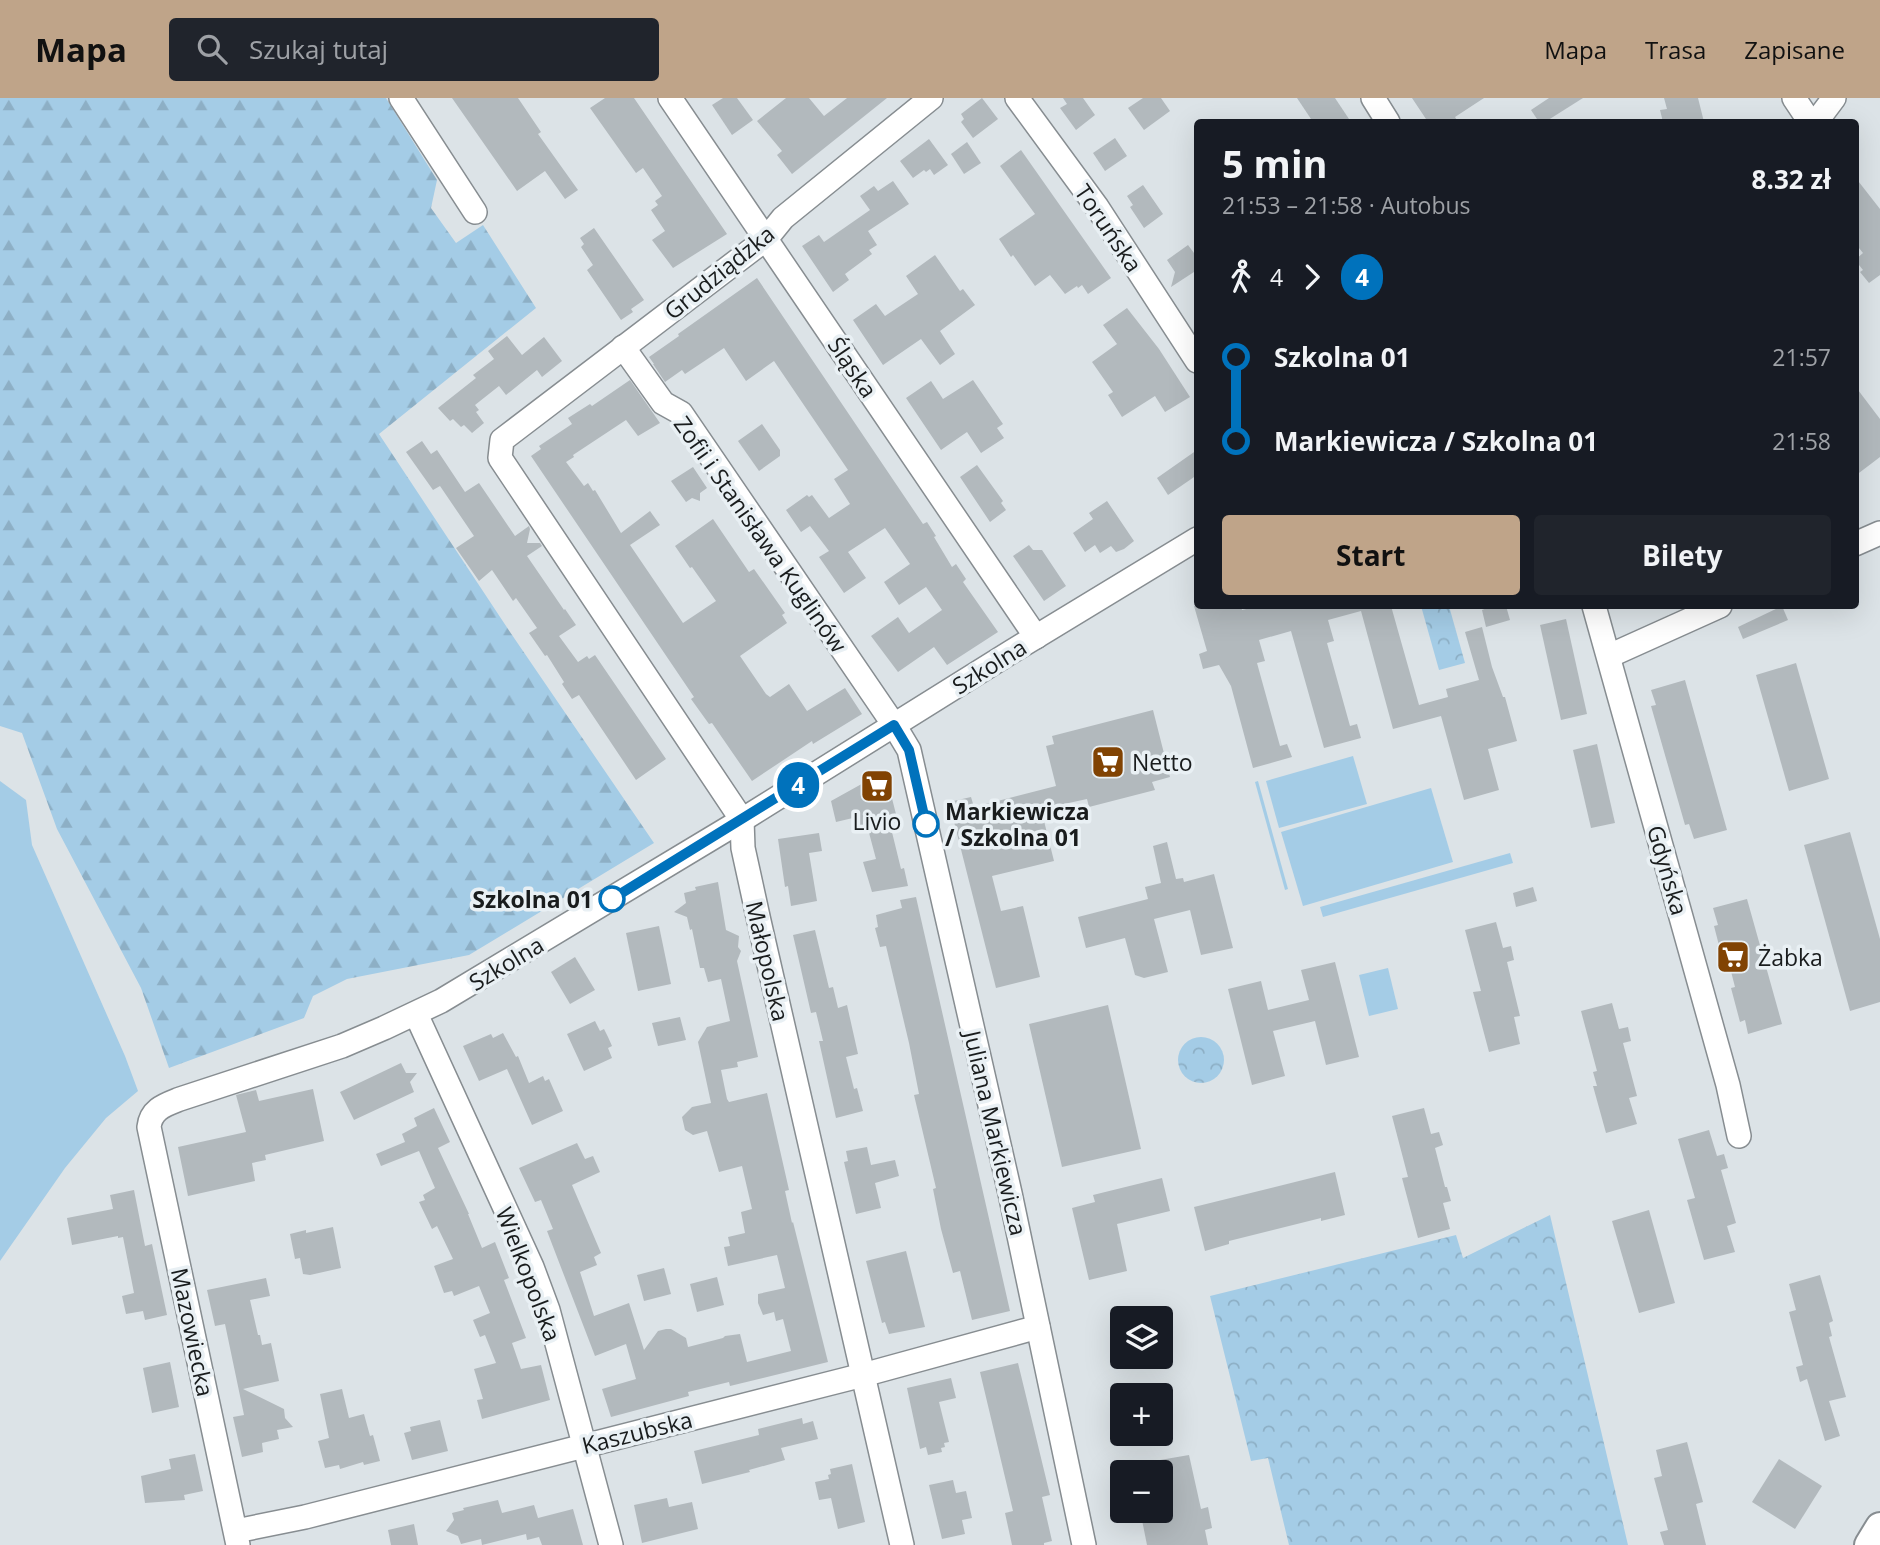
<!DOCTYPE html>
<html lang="pl">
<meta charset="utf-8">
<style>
body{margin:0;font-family:"Open Sans",sans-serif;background:#20242c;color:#f1f3f6;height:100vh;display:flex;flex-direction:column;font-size:26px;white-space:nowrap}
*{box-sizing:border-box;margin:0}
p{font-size:23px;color:#9ea1a6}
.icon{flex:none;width:38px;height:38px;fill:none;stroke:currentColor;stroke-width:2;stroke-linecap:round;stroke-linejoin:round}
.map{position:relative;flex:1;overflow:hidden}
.side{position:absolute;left:1194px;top:21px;width:665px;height:490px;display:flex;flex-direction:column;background:#171b24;border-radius:7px;box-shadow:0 7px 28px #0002}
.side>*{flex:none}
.badge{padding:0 14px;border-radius:23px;font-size:24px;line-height:46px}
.tools{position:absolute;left:1110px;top:1208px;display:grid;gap:14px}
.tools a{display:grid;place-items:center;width:63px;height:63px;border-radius:7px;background:#171b24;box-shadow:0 7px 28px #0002;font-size:35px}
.map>.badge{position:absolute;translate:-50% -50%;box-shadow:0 0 0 4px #fff}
.legs{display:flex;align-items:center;gap:10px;height:77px;padding:0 28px;font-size:23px}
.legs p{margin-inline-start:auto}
.headline{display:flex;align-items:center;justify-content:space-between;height:119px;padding:0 28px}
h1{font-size:38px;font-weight:700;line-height:52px}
.button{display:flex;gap:14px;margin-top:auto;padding:14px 28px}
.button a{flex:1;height:80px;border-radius:7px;background:#bfa489;color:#111;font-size:28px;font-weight:700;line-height:80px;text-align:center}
.button a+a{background:#20242c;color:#f1f3f6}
ul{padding:0 28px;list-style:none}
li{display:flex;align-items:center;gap:24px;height:84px;font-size:26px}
li i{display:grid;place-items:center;width:10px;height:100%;margin:0 9px;background:currentColor}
li i::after{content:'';width:18px;height:18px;margin:-9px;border:5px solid;border-radius:50%;background:#171b24}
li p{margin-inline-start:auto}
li:first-child i{background:linear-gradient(#0000 50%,currentColor 0)}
li:last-child i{background:linear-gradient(currentColor 50%,#0000 0)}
header{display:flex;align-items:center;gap:42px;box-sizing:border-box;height:98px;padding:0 35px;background:#bfa489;color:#111}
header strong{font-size:33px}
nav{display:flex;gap:38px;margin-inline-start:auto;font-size:24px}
.search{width:490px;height:63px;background:#20242c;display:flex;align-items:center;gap:18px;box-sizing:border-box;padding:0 24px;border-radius:7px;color:#9ea1a6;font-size:26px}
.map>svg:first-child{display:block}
.forest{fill:url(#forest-firs)}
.park{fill:url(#park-crowns)}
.garden{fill:#a4cce6}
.building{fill:#b2b9bd}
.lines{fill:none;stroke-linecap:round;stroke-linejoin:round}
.minor-casing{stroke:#878d91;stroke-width:26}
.tertiary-casing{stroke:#878d91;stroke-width:32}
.minor{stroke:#fff;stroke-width:23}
.tertiary{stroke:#fff;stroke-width:28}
.line-1-casing{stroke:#fff;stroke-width:16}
.line-1{stroke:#0072bc;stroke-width:10}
.stop-1-dot{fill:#fff;stroke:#0072bc;stroke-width:3.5}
.labels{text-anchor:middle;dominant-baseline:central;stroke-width:7;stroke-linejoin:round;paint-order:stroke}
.street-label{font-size:23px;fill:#191c1d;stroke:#e9f0f4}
.poi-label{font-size:23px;fill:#191c1d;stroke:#e9f0f4;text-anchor:start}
.stop-label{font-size:23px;font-weight:bold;fill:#191c1d;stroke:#e9f0f4;text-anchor:start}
</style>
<header>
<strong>Mapa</strong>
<div class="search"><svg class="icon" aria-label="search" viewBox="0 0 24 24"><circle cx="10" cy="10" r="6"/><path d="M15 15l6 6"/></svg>Szukaj tutaj</div>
<nav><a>Mapa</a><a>Trasa</a><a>Zapisane</a></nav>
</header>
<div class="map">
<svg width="1880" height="1447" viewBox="0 0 1880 1447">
<defs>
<pattern id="forest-firs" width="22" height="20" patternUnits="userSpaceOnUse" patternTransform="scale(1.75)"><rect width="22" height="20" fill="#a4cce6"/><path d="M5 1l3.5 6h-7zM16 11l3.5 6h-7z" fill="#8dafc5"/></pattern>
<pattern id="park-crowns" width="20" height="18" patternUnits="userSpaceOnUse" patternTransform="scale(1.75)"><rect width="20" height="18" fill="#a4cce6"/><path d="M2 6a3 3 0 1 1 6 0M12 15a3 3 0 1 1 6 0" fill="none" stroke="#8dafc5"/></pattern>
</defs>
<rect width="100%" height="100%" fill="#dce3e7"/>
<path class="forest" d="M0 0H386L437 82 431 110 456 145 483 127 536 210 379 336 510 534 654 745 469 857 347 881 313 898 304 920 169 970 141 890 57 731 22 635 0 628Z"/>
<g class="park">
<path d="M1421 508H1449L1465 565 1439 572Z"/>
<circle cx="1201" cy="962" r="23"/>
<path d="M1550 1117 1628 1447H1289L1268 1360 1251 1363 1210 1198 1456 1137 1463 1160Z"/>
</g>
<g class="garden">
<path d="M1353 658 1367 706 1279 730 1266 683Z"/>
<path d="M0 683 26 702 32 747 125 958 138 993 106 1020 65 1070 0 1163Z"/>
<path d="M1258 683 1288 791 1285 792 1255 684Z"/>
<path d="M1431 690 1453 764 1303 808 1281 734Z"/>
<path d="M1510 755 1513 765 1323 819 1320 809Z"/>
<path d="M1388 870 1398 911 1369 918 1359 877Z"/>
</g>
<g class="building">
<path d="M452 0H518L541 34 538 36 578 92 565 101 545 73 517 93Z"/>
<path d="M605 0H634L727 136 673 170 652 142 665 133 651 112 658 107 655 103 662 98 643 70 636 75 590 10Z"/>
<path d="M723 0H737L753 22 732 37 712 7Z"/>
<path d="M786 0H809L824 18 847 0H887L792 76 777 57 782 53 757 23Z"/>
<path d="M982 0 998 21 973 40 961 24 964 21 961 16Z"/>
<path d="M1063 0H1083L1095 17 1076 32 1060 10 1067 6Z"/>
<path d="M1143 0H1161L1170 13 1144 32 1128 10Z"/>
<path d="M1297 0H1335L1351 24H1313Z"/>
<path d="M1412 0H1484L1455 19 1458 24H1428Z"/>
<path d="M1549 0H1583L1545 24H1539L1531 12Z"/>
<path d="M1664 0H1698L1704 24H1663L1660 12 1667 11Z"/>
<path d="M1115 40 1127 58 1105 73 1093 55Z"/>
<path d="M929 41 948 67 934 77 930 71 926 74 924 72 913 80 900 63Z"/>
<path d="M967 44 981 65 964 76 951 56Z"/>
<path d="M1021 52 1111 180 1088 196 1082 187 1078 190 1077 188 1065 196 1050 177 1035 188 1013 157 1011 159 999 141 1035 116 1000 68Z"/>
<path d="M1855 79 1880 111V177L1869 185 1860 174 1863 172 1855 162 1863 155 1855 145Z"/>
<path d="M893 83 909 106 868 133 877 147 869 152 872 156 845 176 849 182 833 194 802 148 819 137 824 144 870 112 860 98 874 88 878 93Z"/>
<path d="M1143 87 1163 116 1144 130 1130 109 1133 107 1127 98Z"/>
<path d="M594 130 644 202 631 211 633 214 621 222 587 172 593 167 581 149 584 146 580 140Z"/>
<path d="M1188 147 1197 159V172L1171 189 1175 174 1167 162Z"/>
<path d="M935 157 960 193 963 191 975 207 940 233 955 256 940 267 921 241 883 267 853 222 876 206 885 218 918 196 906 178Z"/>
<path d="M757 180 923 426 927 424 936 438 934 439 952 469 956 466 966 481 963 484 998 534 947 567 934 549 898 574 871 538 898 519 909 535 942 512 926 489 899 507 884 484 910 466 885 430 848 454 866 480 844 495 819 459 829 453 810 428 801 434 786 412 807 397 809 399 812 397 829 420 850 406 834 381 848 372 774 263 746 283 724 250 685 276 682 272 665 284 653 266H654L649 259 679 238 678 236Z"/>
<path d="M1127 210 1159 251 1190 299 1165 314 1155 298 1122 319 1108 297 1113 294 1092 264 1117 246 1103 227Z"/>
<path d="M507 238 522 257 544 239 562 263 542 279 537 272 506 297 499 288 475 307 479 312 476 314 484 325 472 335 464 327 461 329 453 321 450 323 438 310 476 280 473 277 494 261 488 253Z"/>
<path d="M630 282 660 325 638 338 626 322 573 357 574 359 566 364 584 388 588 385 593 393 595 392 621 435 650 413 660 427 630 447 683 525 716 503 692 469 690 470 675 448 713 421 749 474 754 471 785 515 782 517 787 525 740 558 766 596 770 599 789 586 807 613 845 590 862 616 813 646 812 643 752 683 712 625 709 626 691 601 694 599 531 358 541 351 539 348 572 326 568 320 590 306 592 308Z"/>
<path d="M973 282 1003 326 997 330 1004 340 981 355 967 334 941 352 906 300 931 283 943 301Z"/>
<path d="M1855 288 1880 321V359L1855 378Z"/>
<path d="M762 326 780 352V358L759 373 738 343Z"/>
<path d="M422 343 431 356 437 352 465 394 479 385 515 438 529 428 530 431 527 445H540L542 448 527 458 564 512 565 511 576 527 559 538 578 564 587 558 589 561 595 557 666 661 636 682 579 597 572 601 562 586 564 584 547 557 545 558 529 535 537 530 516 500 513 503 492 472 479 483 456 450 474 438 440 388 433 392 406 354Z"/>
<path d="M1197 352V377L1168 397 1157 380Z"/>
<path d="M977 367 1003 403 1001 405 1006 412 990 424 960 379Z"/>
<path d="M693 369 707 390 700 395V403L692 400 686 404 671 383Z"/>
<path d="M1107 403 1134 443 1124 451 1116 454 1111 448 1100 455 1095 447 1085 454 1073 435 1093 421 1089 415Z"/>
<path d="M1029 447 1033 452H1042L1066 488 1044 503 1013 458Z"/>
<path d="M1194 508H1241L1242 512 1259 508H1391L1419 607 1448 599 1446 591 1479 582 1465 534 1482 529 1492 569 1503 599H1505L1517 643 1488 651 1499 692 1464 702 1441 618 1393 631 1361 513 1328 522 1334 543 1327 545 1350 628 1357 626 1361 640 1324 650 1291 533 1259 542 1265 563 1257 565 1280 648 1287 646 1292 659 1253 670 1231 588 1219 567 1203 571 1199 556 1207 553Z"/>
<path d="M1486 508H1506L1510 522 1486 529 1482 512 1487 510Z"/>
<path d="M1782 508 1788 522 1743 541 1738 529Z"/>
<path d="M1566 521 1587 616 1561 622 1540 527Z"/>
<path d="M1796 565 1829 681 1789 693 1756 577Z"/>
<path d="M1685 582 1727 732 1694 741 1689 726 1685 727 1651 608 1656 607 1651 592Z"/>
<path d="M1153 612 1170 679 1152 684 1155 692 1089 709 1087 701 1041 711 1054 763 992 778 1001 813 1023 808 1040 879 996 890 949 704 971 699 974 709 1056 688 1046 648 1054 646 1052 638Z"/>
<path d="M1597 646 1615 725 1591 730 1573 652Z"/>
<path d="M885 673 898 724 890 726 901 771 904 770 908 788 872 794 863 764 876 761 868 731 861 733 857 719 836 724 831 703Z"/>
<path d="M1850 734 1880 841V904L1850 913 1804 747Z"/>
<path d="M819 735 822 753 809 755 817 803 791 808 788 788 785 789 778 741Z"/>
<path d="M1167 744 1176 781 1183 780 1184 784 1214 776 1233 850 1201 857 1190 812 1154 821 1168 874 1144 880 1135 877 1125 840 1086 850 1078 819 1148 801 1145 789 1161 785 1153 748Z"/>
<path d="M718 784 726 832 739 838 738 849 741 853 737 863 758 959 737 964 738 969 721 972 727 1001 729 1004 767 995 789 1092 785 1093 792 1125 793 1124 828 1264 730 1288 729 1284 688 1294 689 1298 611 1319 602 1291 636 1281 626 1246 595 1258 547 1133 553 1131 541 1102 535 1104 519 1070 577 1045 585 1061 593 1058 600 1074 572 1087 601 1155 594 1159 597 1167 580 1174 594 1218 629 1205 644 1252 658 1233 666 1231H671L686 1240 688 1249 723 1240 725 1238 740 1236 747 1264 791 1253 783 1221 776 1223 774 1214 763 1217 758 1205V1196L785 1190 777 1157 728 1168 724 1149 730 1148 728 1139 745 1135 741 1114 752 1111 742 1068 719 1074 707 1033 693 1037 685 1032 682 1019 692 1009 711 1005 698 944 707 929 730 923 721 881 708 884 704 870H700L692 831 690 832 687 819 674 814 686 805 684 795 696 792 695 789Z"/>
<path d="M1533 789 1537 803 1516 809 1513 795Z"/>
<path d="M916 799 1010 1213 972 1222 960 1173 953 1175 941 1131 933 1091 936 1090 914 997 919 996 909 945 886 848 880 849 875 830 878 829 876 817 902 810 900 802Z"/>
<path d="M1747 801 1782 926 1748 936 1745 922 1740 924 1731 890 1735 889 1727 858 1722 859 1714 828 1718 827 1713 810Z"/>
<path d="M1496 824 1503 850 1511 848 1514 862 1507 864 1520 918 1514 919 1520 946 1489 954 1473 894 1481 893 1465 832Z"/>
<path d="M659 828 671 886 638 893 626 835Z"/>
<path d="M815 832 829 890 833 889 838 910 847 907 858 956 846 959 854 991 857 990 863 1013 836 1020 819 943H823L816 914 811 915 793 837Z"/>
<path d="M575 859 595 892 570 906 551 874Z"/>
<path d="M1335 864 1359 959 1326 967 1315 923 1273 933 1285 978 1252 987 1228 891 1261 883 1268 912 1309 902 1301 872Z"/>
<path d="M1612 905 1619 931 1628 929 1631 943 1623 945 1637 998 1629 1000 1637 1026 1606 1035 1593 988H1597L1593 974 1597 973 1581 913Z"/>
<path d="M1108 907 1141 1051 1062 1069 1029 926Z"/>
<path d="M680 919 686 942 658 948 652 925Z"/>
<path d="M595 923 600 933 604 931 608 939 612 948 608 950 612 960 584 973 567 936Z"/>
<path d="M503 935 516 959 518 958 529 985 543 978 545 983 549 981 563 1013 532 1027 507 971 479 983 463 948 491 936 493 940Z"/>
<path d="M401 965 406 975H417L410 984 414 994 354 1022 340 994Z"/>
<path d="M313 991 324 1043 265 1057 266 1062 252 1065 255 1083 188 1098 178 1049 246 1034 236 997 256 992 259 1003Z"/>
<path d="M434 1010 450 1044 438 1050 469 1116H468L482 1150 495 1144 509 1180 504 1182 526 1240 512 1245 521 1271 541 1267 550 1302 482 1321 477 1302 483 1301 474 1271 496 1265 485 1237 480 1239 473 1222 490 1215 479 1188 454 1198 452 1193 444 1195 434 1168 453 1161 437 1128 432 1131 419 1104 425 1102 423 1097 435 1090 419 1053 381 1068 376 1056 405 1044 402 1036 417 1028 414 1020Z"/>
<path d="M1424 1010 1431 1036 1439 1034 1443 1047 1435 1050 1445 1089H1447L1451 1103 1443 1105 1450 1131 1418 1140 1402 1080 1408 1079 1392 1018Z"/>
<path d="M1709 1032 1717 1058 1724 1056 1728 1070 1721 1072 1736 1125 1727 1128 1735 1154 1704 1162 1687 1102 1695 1100 1678 1041Z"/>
<path d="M867 1049 871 1067 895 1062 899 1078 875 1085 881 1110 856 1116 844 1064 848 1063 846 1053Z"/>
<path d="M1335 1074 1345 1117 1321 1123V1120L1229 1143V1146L1205 1153 1194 1109Z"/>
<path d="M1162 1080 1170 1113 1117 1126 1127 1173 1089 1182 1072 1110 1095 1104 1093 1097Z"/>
<path d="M134 1092 145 1148 152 1146 167 1217 145 1222 143 1213 126 1216 122 1198 134 1195 123 1139 118 1140V1138L72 1147 67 1120 113 1111 110 1097Z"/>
<path d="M1649 1112 1675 1205 1639 1215 1612 1123Z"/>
<path d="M333 1129 341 1170 310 1177 303 1176 300 1160 295 1161 290 1136 306 1132V1135Z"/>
<path d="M906 1153 925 1229 889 1236 885 1224 882 1225 866 1163Z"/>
<path d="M664 1170 671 1196 644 1203 637 1177Z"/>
<path d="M1820 1177 1833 1223 1829 1225 1832 1238 1829 1239 1846 1299 1829 1303 1840 1338 1825 1343 1807 1281 1800 1284 1796 1269 1803 1267 1789 1214 1796 1212 1789 1186Z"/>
<path d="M717 1179 724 1207 697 1214 690 1186Z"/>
<path d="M266 1180 270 1198 250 1202 258 1237H260L262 1247 271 1245 279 1283 243 1291 284 1311 285 1320 293 1329 277 1332 279 1341 262 1345 263 1354 242 1359 233 1319 244 1317 225 1226 215 1228 207 1192Z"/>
<path d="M170 1264 179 1309 152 1315 143 1270Z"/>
<path d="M1018 1265 1050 1397 1042 1399 1052 1443 1044 1445V1447H1012L1005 1415 1013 1413 980 1274Z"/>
<path d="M951 1280 956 1300 939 1304 949 1344 944 1345 945 1349 941 1350 942 1354 928 1357 926 1349 920 1351 907 1290Z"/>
<path d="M342 1291 349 1320 364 1316 370 1338 373 1337 380 1363 364 1367 363 1364 340 1371 339 1367 325 1370 318 1343 329 1340 320 1296Z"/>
<path d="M802 1320 803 1326 813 1323 818 1341 781 1350 785 1362 749 1372 750 1374 702 1386 694 1353 759 1337 758 1331Z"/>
<path d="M440 1322 448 1353 412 1362 404 1335 411 1333 410 1329Z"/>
<path d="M1687 1344 1703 1404 1696 1406 1706 1447H1664L1660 1434 1668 1432 1654 1380 1662 1378 1656 1352Z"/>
<path d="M195 1356 203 1393 184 1397 185 1402 145 1405 141 1378 171 1371 169 1361Z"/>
<path d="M1189 1357 1201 1411 1208 1409 1212 1430 1205 1432 1208 1447H1147L1140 1412H1160V1362Z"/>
<path d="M1779 1361 1822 1388 1795 1431 1752 1404Z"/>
<path d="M852 1366 865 1424 838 1431 831 1400 819 1402 815 1384 829 1381 828 1377 831 1376 830 1371Z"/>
<path d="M953 1382 956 1395 966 1393 972 1420 962 1422 965 1436 942 1441 929 1387Z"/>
<path d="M667 1400 669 1409 692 1404 698 1431 642 1445 634 1407Z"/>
<path d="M498 1402 502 1415 534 1407 538 1420 573 1411 583 1447H542L539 1439 527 1442 526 1436 482 1447 481 1441 461 1446 458 1438 446 1433 454 1422 452 1415 464 1412 463 1410Z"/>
<path d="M414 1426 418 1447H391L388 1432Z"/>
</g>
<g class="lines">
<defs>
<g id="minor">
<path d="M401 0 475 114"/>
<path d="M670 0 1036 539"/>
<path d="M1017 0 1097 109 1197 263"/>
<path d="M1373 0 1388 24"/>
<path d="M1794 0 1810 24"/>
<path d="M1816 24 1834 0"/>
<path d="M623 249 663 305 681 315 894 627 909 652 1010 1095 1084 1447"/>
<path d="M1855 446 1880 435"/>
<path d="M1594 508 1728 987 1739 1038"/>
<path d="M1609 558 1720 508"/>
<path d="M416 916 532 1169 548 1212 611 1447"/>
<path d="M236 1433 305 1419 863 1277 1038 1229"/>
<path d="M238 1447 149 1029C151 1011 165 1007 180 1001L342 948 384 930 441 903 742 722 1011 554 1197 441"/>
<path d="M902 1447 759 823 743 750 742 722 500 360 502 342 766 141 783 120 931 0"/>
</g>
<path id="tertiary" d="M1869 1447 1880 1429"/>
</defs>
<use href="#minor" class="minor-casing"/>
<use href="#tertiary" class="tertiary-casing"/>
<use href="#minor" class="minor"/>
<use href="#tertiary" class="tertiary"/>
</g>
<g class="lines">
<defs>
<path id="line-1" d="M612 801 894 627 909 652 926 726"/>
</defs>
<use href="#line-1" class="line-1-casing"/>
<use href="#line-1" class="line-1"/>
</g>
<defs>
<symbol id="supermarket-square" viewBox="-11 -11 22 22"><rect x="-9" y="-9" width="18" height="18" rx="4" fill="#814303" stroke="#e9f0f4"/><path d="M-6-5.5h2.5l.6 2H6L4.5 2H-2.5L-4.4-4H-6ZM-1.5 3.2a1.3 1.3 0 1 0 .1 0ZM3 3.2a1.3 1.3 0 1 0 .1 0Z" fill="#fff"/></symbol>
</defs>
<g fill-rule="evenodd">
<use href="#supermarket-square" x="1089" y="645" width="38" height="38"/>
<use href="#supermarket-square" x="858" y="669" width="38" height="38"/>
<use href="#supermarket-square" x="1714" y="840" width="38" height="38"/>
</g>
<g class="stop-1-dot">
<circle cx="926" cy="726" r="12"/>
<circle cx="612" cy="801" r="12"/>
</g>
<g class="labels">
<g class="street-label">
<text transform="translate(1109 130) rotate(56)">Toruńska</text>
<text transform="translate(719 174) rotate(-39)">Grudziądzka</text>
<text transform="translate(853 269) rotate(56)">Śląska</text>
<text transform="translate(761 436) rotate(55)">Zofii i Stanisława Kuglinów</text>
<text transform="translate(989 568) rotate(-32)">Szkolna</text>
<text transform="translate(1668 772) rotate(74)">Gdyńska</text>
<text transform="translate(768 863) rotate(77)">Małopolska</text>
<text transform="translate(506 865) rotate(-31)">Szkolna</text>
<text transform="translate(996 1035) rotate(77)">Juliana Markiewicza</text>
<text transform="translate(529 1176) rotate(69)">Wielkopolska</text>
<text transform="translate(193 1234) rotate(78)">Mazowiecka</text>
<text transform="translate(637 1334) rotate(-14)">Kaszubska</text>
</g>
<g class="poi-label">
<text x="1132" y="664">Netto</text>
<text x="877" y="723" text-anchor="middle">Livio</text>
<text x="1758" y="859">Żabka</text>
</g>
<g class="stop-label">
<text x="945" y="713">Markiewicza<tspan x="945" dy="26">/ Szkolna 01</tspan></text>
<text x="593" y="801" text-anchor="end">Szkolna 01</text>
</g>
</g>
</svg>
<div class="tools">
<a><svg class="icon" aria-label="layers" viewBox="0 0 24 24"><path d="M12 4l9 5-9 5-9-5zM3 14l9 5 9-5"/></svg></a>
<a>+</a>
<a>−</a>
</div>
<b class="badge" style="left:798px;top:687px;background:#0072bc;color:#fff">4</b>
<section class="side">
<div class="headline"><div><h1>5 min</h1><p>21:53 – 21:58 · Autobus</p></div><b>8.32 zł</b></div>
<div class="legs"><svg class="icon" aria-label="walk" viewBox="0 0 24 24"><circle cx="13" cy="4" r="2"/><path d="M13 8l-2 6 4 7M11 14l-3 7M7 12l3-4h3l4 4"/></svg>4<svg class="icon" aria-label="forward" viewBox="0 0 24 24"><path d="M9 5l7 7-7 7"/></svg><b class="badge" style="background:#0072bc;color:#fff">4</b></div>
<ul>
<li><i style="color:#0072bc"></i><b>Szkolna 01</b><p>21:57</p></li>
<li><i style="color:#0072bc"></i><b>Markiewicza / Szkolna 01</b><p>21:58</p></li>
</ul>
<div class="button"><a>Start</a><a>Bilety</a></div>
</section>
</div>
